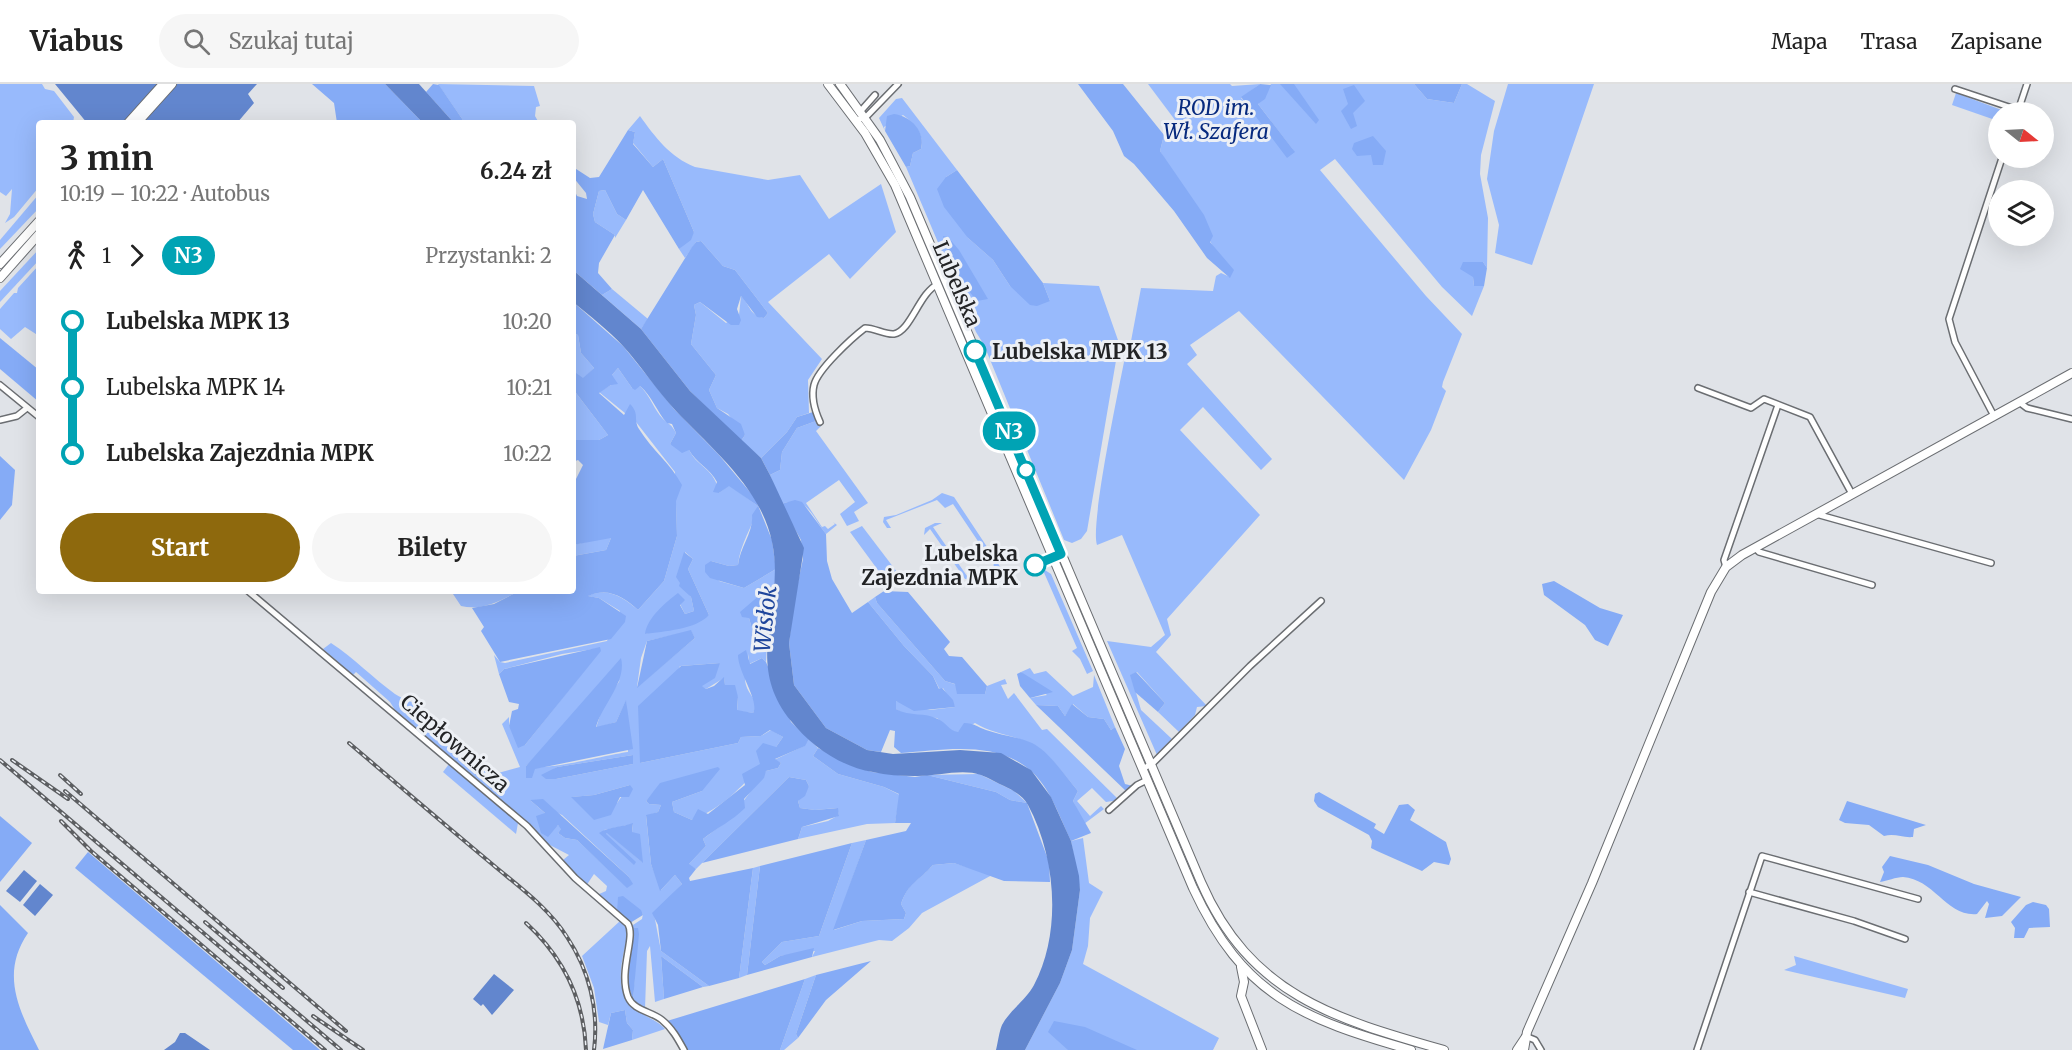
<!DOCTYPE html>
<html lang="pl">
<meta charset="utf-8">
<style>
body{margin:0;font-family:Merriweather,serif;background:#f6f6f6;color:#222;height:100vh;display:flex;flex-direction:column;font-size:22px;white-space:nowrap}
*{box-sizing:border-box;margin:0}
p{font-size:20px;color:#767676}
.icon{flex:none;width:33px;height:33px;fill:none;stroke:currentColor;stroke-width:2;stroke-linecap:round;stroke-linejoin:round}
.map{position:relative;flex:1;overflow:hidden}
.details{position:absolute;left:36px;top:36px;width:540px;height:474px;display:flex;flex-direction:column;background:#fff;border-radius:6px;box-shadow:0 6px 24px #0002}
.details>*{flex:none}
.badge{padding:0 12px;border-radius:20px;font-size:21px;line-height:39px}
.needle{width:39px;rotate:108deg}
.buttons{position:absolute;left:1988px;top:18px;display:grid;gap:12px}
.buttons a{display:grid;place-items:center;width:66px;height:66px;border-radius:50%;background:#fff;box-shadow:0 6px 24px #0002;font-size:30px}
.map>.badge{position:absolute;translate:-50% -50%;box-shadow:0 0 0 3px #fff}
.legs{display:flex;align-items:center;gap:9px;height:66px;padding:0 24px;font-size:20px}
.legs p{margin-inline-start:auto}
.summary{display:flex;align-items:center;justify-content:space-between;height:102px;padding:0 24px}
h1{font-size:33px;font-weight:700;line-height:45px}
.action{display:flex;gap:12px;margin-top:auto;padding:12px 24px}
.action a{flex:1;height:69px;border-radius:36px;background:#8e690d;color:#fff;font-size:24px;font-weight:700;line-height:69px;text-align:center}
.action a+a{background:#f6f6f6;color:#222}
ul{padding:0 24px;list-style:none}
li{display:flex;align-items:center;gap:21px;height:66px;font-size:22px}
li i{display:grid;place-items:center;width:9px;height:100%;margin:0 8px;background:currentColor}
li i::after{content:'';width:15px;height:15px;margin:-8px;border:4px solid;border-radius:50%;background:#fff}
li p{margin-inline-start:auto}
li:first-child i{background:linear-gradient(#0000 50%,currentColor 0)}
li:last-child i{background:linear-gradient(currentColor 50%,#0000 0)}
header{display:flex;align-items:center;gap:36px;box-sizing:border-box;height:84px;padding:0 30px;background:#fff;border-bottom:2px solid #e0e0e0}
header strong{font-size:28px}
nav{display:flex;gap:33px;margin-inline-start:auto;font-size:21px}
.search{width:420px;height:54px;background:#f6f6f6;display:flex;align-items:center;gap:15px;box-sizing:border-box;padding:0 21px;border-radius:33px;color:#767676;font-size:22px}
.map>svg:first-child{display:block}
.green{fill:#98bafc;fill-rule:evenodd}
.forest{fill:#85abf6}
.water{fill:#6286ce}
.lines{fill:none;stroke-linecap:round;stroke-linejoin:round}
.street-casing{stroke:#6b6e72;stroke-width:8}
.secondary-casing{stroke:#6b6e72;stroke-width:10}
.street{stroke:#fff;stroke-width:5}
.secondary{stroke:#fff;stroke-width:8}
.rail-casing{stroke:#5c5e61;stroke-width:4}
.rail{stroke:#edf0f5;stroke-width:1.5;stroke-dasharray:4.5;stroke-linecap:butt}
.line-1-casing{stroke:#fff;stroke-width:14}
.line-1{stroke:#00a3b4;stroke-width:9}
.stop-1-dot{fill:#fff;stroke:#00a3b4;stroke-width:3}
.labels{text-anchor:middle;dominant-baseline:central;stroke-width:6;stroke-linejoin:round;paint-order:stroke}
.park-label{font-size:21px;font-style:italic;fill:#072a7e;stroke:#edf0f5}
.street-label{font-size:21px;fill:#222325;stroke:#edf0f5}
.stop-label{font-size:21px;font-weight:bold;fill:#222325;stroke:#edf0f5;text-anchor:start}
.water-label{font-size:22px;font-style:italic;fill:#1f469c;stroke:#edf0f5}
</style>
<header>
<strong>Viabus</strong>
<div class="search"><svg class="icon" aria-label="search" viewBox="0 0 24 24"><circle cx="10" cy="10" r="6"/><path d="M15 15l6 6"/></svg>Szukaj tutaj</div>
<nav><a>Mapa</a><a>Trasa</a><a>Zapisane</a></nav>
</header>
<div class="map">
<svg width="2072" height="966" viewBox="0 0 2072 966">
<rect width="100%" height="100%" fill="#e0e3e8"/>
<g class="green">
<path d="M0 0H42L45 5 54 7 74 33 73 39H39V103L14 133 5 139 10 130 12 105 6 112 0 108Z"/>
<path d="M438 0 534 2 540 22 536 23 535 32 539 39H465Z"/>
<path d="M1148 0H1230L1232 2 1260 0 1241 14 1294 67 1258 20 1271 0H1414L1427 15 1454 19 1462 0H1467L1495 17 1481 71 1480 90 1488 134 1487 184 1483 178 1473 193 1474 202H1484L1472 232 1442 203 1335 75 1320 86 1426 212 1462 250 1443 298 1442 303 1446 307 1431 346 1404 396 1239 227 1190 261 1197 271 1187 280 1272 375 1261 386 1203 323 1180 346 1260 431 1167 535 1171 551 1156 568 1207 622 1197 623 1195 631 1179 648 1158 628 1165 619 1137 588 1131 591 1141 626 1172 655 1157 671 1107 557 1151 563 1165 551 1122 451 1097 461C1090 442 1118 308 1124 278L1128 273 1141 204 1213 207 1216 192 1221 189 1230 193 1160 67 1164 51 1175 36Z"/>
<path d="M1508 0H1594L1532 181 1495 169 1499 141 1487 95 1494 47Z"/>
<path d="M1956 9 2007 28H1998V37L1952 21Z"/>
<path d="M902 14 957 86 946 93 968 154 993 176 1010 202 1050 217 1043 199 1099 202 1119 259 1087 447 1081 455 1072 459 1064 456 984 261 976 248 906 83 910 82 913 69 921 65C925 50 914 39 903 31L884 43 885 47 879 34 896 15Z"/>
<path d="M640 32C655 53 670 73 695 83L768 96 800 91 829 135 881 100 896 148 850 195 829 170 768 218 822 275 808 296 809 329 797 333 787 348 761 374 741 357 745 351 728 330 717 324 709 306 716 291 691 260 696 231 694 221 700 218 726 239 739 231 741 212C750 221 750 232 764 234L768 229 735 186 723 182 701 157 696 158 685 174 679 165 694 148 663 75 653 83 633 59 635 48 628 46Z"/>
<path d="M605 106 617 130 626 136 615 154V151L595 138 593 130 599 107Z"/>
<path d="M39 110V124L0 165V156Z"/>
<path d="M39 165V176L0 218V207Z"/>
<path d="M39 181V252L25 243 11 255 0 245V225L14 209H17L18 204Z"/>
<path d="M612 205 648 235 641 245 602 211Z"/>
<path d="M573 249 578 251 581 269 594 284 583 295 573 292Z"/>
<path d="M618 284 632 304 640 302C650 311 654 326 663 335 669 340 672 341 676 349L670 360 689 366C699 385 715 384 719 409L729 401 758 422C753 443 740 459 738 481L729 482 711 477 719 497 744 504 776 485V490L771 525 766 518 757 516 749 522V534L756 559 761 562 767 561 766 578 762 574 749 580V570C748 579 743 593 746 601 749 612 760 617 753 629L737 627 738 613 725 601 724 594 706 605 701 602 720 579 680 582 641 664 640 679 738 659 741 653 761 652 771 646 783 653 776 663 759 672 761 680C742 704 720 725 692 736L674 728 672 718 702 707 653 709 646 717 649 720 661 721 658 728 646 732 651 780 661 806 675 791 682 800 654 830 661 867 709 902 703 903 661 872 664 915 655 918 650 862 647 867 645 925 633 916 638 844H633V841L642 835 643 830 619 819 617 828 597 811 606 807 607 802 594 790 586 802 563 776 569 771 546 759 534 744 395 626 390 618 356 588 353 591 323 565 331 559C354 574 373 594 395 610 404 616 413 617 421 624L420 632 484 685 492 684 498 689 520 683 502 640 509 633V642L525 661 600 567V564L562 570 504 585 499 590 494 571 500 578 505 579 607 557 620 527 599 514 587 512C608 503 623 513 638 526L664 497 677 452 675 388 636 338 599 308 611 301 612 291ZM685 468 693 475 688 485 709 531 645 550 680 520 685 530 694 527 691 513 685 505ZM691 547 695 554 637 603 641 574 647 557ZM620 596 602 625 596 644 616 638 626 617 628 668C605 671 544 688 526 682ZM633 671V680L556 695 554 685 557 683ZM630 701 617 719 572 713 594 711ZM530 716 562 731 629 793 632 800 627 803 577 756 565 754 558 749 562 744 558 741 552 745 546 730ZM633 740 632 748 642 778 607 748 606 750 604 746Z"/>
<path d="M573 305 608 351 599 356H573Z"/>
<path d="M816 337 821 342 816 347 868 419 854 428 859 437 847 442 840 430 855 418 839 396 806 419 822 443 825 442 828 445 835 440 833 438 837 441 826 450C811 431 808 412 781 420L770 391 780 386 782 368 797 344Z"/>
<path d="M942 409 954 413 1003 487 1002 491 994 492 989 488 994 481 953 420 945 424 937 416 886 436 891 444H887L883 438 884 433 896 431 932 416Z"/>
<path d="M935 439H942L933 443 967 492H980L979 497 965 495 930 445 924 451 925 444Z"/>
<path d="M862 442 897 488 886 497 850 448Z"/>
<path d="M603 454H611L606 466 573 472V461Z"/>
<path d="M1042 484 1051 490 1093 587 1087 590 1080 575 1072 567 1077 564Z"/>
<path d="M451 507H519C500 517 482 527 461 522Z"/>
<path d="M875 513 877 519 945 597 985 610 987 602 1005 595 1007 600 1001 601 1008 615 1014 609 1042 646 1047 645 1119 716 1106 718 1092 704 1077 717 1090 732 1101 722 1104 725 1084 740 1073 717 1078 707C1065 692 1050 669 1032 660 1014 651 992 650 975 639L958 648H953L937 634 906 631 896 625V617L930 626 955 623 943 604 940 606 933 592 904 562 868 518Z"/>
<path d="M1030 584 1034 590 1046 587 1073 612 1093 603 1094 591 1115 643 1111 646 1104 635 1088 633 1073 620 1065 632 1058 622 1036 621 1030 614 1047 611 1021 588Z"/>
<path d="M809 655 818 664 813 672 838 690 884 703 900 711 895 739 867 740 798 755 802 743 828 737 839 731 837 724 815 726 800 724 798 717 809 702 806 696 789 693 696 785 688 781 706 762 703 755 730 735 766 687 778 684 781 679 774 676 804 662Z"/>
<path d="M449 680 518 739 516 750 443 688Z"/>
<path d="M979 690 1014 707 1027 719 1010 716 996 708 927 691Z"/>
<path d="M1083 754 1089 799 1103 808 1090 834 1088 862 1083 880 1219 954 1213 966H1025L1060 899 1072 866 1080 806 1071 757Z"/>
<path d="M866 756 834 846 862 837 904 835 906 829 901 820C909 797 918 798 933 781L954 779 992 791 922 829 909 844 892 857 879 856 812 873 815 867 780 872 765 881 762 878 782 858 819 852 852 759Z"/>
<path d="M760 782 747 891 739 894 753 784Z"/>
<path d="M620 837 629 845C624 870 611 904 634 924 644 933 656 935 665 945L632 956 633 946 627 939 625 926 611 929 608 941 599 938 594 904 582 872Z"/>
<path d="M1794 872 1908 905 1905 914 1784 886 1796 881Z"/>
<path d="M816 891 796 950 798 954 784 966H780L805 895Z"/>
</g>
<g class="forest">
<path d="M312 0H385L423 39H337L334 19Z"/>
<path d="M433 0 439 1 465 39H454L426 8Z"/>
<path d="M1078 0H1123L1164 51 1160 67 1204 131 1213 152 1210 158 1234 186 1230 194 1207 174 1174 127 1134 80 1124 72 1113 47Z"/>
<path d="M1260 0 1271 1 1265 15 1258 20 1295 68 1287 74 1241 13Z"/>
<path d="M1280 0H1294L1319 36 1316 40Z"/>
<path d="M1414 0H1462L1454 19 1427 15Z"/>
<path d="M1354 1 1365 17 1353 29 1357 42 1351 45 1341 27 1348 20 1343 5Z"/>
<path d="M894 30C911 32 926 48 921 65L913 69 910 82 906 83 885 47 887 32Z"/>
<path d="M628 46 635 48 633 60 653 83 663 75 694 148 691 156 679 165 643 106 626 136 617 130 605 106 599 107 593 130 595 138 615 151 599 179 598 189 612 205 602 211 573 186V103L577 112 587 115 586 109 573 93V83L590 94 599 93Z"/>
<path d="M1373 52 1386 67 1383 81H1373L1371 71 1357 72 1352 65 1354 59Z"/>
<path d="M957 86 1043 199 1050 217 1037 222 1030 221 1010 202 993 176 968 154 944 123 937 105 946 93Z"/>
<path d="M943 152 948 153 959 166 988 215 977 217 955 190Z"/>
<path d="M701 157 723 182 735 186 768 229 764 234 757 233 741 212 737 225 741 236 739 241H731L700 218 694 221 696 231 691 260 716 291 709 306 717 324 741 340 745 351 741 357 690 307 641 245 692 163 696 158Z"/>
<path d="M1463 178H1483L1487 184 1484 202H1474L1473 193 1460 185Z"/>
<path d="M573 218 623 262 674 325 719 371 755 414 772 456 776 485 744 504 710 494 705 488V481L711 477 729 482 738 481C740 463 754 447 752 431L758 422 729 402 719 409 713 408 717 398C710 384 696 379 689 366L682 369 670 360 676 349 672 340 667 339C657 328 652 312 640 302L635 306 632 304 618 284 612 291 618 300 611 301 599 309 624 331 630 320C640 330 633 335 639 345 652 366 671 380 682 401L676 417 677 452 664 497 638 526C624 513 608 503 588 512L599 514 626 532 625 538 611 555 500 578 481 547 484 543 472 524 494 520 519 507H573V472L606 466 611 454 573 461V401L583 381 578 376 573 378V356H599L608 351 573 305V292L576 289 583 294 594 284 581 269 578 251 573 249Z"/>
<path d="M0 254 39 286V318L0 285Z"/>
<path d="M813 328 816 337 797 344 782 368 780 386 770 391 761 374 787 348 797 333Z"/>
<path d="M0 372 15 386 12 421 0 436Z"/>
<path d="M795 416 802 418 826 450 827 477 832 495 852 529 868 518 904 562 933 592 939 605 942 604 953 616 955 623 914 627 896 617V625C910 633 925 628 938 635 946 638 949 647 958 648L964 639C975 639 977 643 986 646 1000 651 1018 653 1032 659 1050 668 1065 692 1078 707L1073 717 1091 749 1071 757C1060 734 1050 703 1030 686 995 656 943 666 901 669L894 663 895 647 890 646 881 668 867 666 826 644 794 601 789 559 794 517 803 475 801 456 781 420Z"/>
<path d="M684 468 693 475 688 485 709 531C695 546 664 547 645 550 647 534 666 518 678 509L685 516 680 521 685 530 694 527 691 513 679 502 680 499 676 493Z"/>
<path d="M1554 497 1600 524 1623 531 1608 562 1595 556 1585 541 1544 511 1542 500Z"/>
<path d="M884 507 908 508 950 558 944 565 949 572 962 573 987 602 985 610H957L955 600 945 597 877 519 875 513Z"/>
<path d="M761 510H765L766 518 771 525 767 561 761 562 756 559 749 534 742 533 740 528Z"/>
<path d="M691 546 695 554 637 604 647 557Z"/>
<path d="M600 563 601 567 525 661 518 664 509 642 512 627 518 625 519 620 509 618 499 590 504 585Z"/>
<path d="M746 566 750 580 762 574 766 578 791 638 809 655 805 662 775 675 781 679 778 684 766 687 764 694 744 715 745 724C732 737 718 743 703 755L706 762 689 780 696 785 689 794 690 797 753 784 739 894 709 902 661 867 658 841 652 829 682 800 675 791 660 807 651 780 646 731 658 728 661 721 649 720 646 717 660 699 718 683 720 685 702 707 672 718 674 728 692 736 698 725 708 730 745 701 742 690 760 680 756 667 763 659 776 663 783 653 770 646 761 652 741 653 738 659 640 679 638 622 681 582 720 579 715 594 702 602 706 605 714 602 724 593 725 601H735L738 613 737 626 753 629C760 617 738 589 738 571Z"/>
<path d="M621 574C627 598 602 621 596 643L616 638 626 616 633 665 535 685 532 694H526V682Z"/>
<path d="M1021 588 1053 608 1030 614 1020 602 1017 590Z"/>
<path d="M1136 588 1165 619 1158 628 1135 608 1130 591Z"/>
<path d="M1072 620 1088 633 1104 635 1111 646 1115 643 1125 665 1119 682 1125 700 1133 702 1127 708 1036 621 1058 622 1065 632Z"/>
<path d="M818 664 854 682 872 688 915 693 927 691 996 708 1010 716 1027 719 1049 778 1050 798 1004 797 954 779 933 781C919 797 908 799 901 820L906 829 904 835 862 837 833 846 866 756 906 747 911 739H895L899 710 884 703 838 690 813 672Z"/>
<path d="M633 671V680L556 695H546L541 691 557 683Z"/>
<path d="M789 693 806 696 809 702 805 712 798 717 800 724 815 726 838 724 839 732 802 743 798 755 702 779Z"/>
<path d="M630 701 633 705 629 713H620L611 731 594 736 571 713 594 711Z"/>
<path d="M1319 708 1376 740 1374 744 1384 750 1399 721 1408 720 1415 726 1410 736 1446 758 1451 775 1449 781 1434 778 1422 787 1377 767 1371 764 1372 757 1369 751 1318 723 1314 717 1315 710Z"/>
<path d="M543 715 629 793 633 800 627 804 577 756 565 754 558 749 561 745 558 741 548 753 541 749 536 732 545 729 530 716Z"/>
<path d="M1847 717 1926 741 1914 745 1913 753C1902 754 1895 749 1884 752L1869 741 1845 739 1839 736Z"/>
<path d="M0 732 32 759 0 798Z"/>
<path d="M633 739 632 748 640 750 643 779 607 749 606 750 636 778 634 781 599 749C607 743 623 743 633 739Z"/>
<path d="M852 759 819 852 782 858 762 878 765 881 780 872 814 864 812 873 747 891 760 782Z"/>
<path d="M88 768 320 966H293L75 784Z"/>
<path d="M1890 772 1928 781 1974 800 2021 813 2002 832 1985 834 1989 820 1987 817 1977 830C1947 833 1934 795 1903 793 1896 793 1887 797 1880 798L1884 788 1882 783Z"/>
<path d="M623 812 641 826 643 831 630 839 617 828 618 813Z"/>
<path d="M2033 818 2046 821 2049 825 2050 843 2029 844 2024 854H2014L2015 844 2011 838 2026 821Z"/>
<path d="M0 821 28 849C0 890 19 926 39 966H0Z"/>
<path d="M633 844H638L639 850 633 916 625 891Z"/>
<path d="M661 872 703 903 664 915Z"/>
<path d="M871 877 826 916 798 954 796 950 816 891Z"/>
<path d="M805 895 780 966H688L667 937Z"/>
<path d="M625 926 627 939 633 946 632 956 603 965 611 929Z"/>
<path d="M1054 937 1085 943 1137 966H1068L1048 948Z"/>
</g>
<g class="water">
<path d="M55 0H257L248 10 254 19 237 39H87Z"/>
<path d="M385 0H419L454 39H423Z"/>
<path d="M573 186 641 245 690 307 761 374 770 391 804 464 789 559 794 601 826 644 867 666 893 670 960 666 1001 669 1031 686 1051 713 1071 757 1079 792 1080 806 1072 866 1060 899 1025 966H996C998 958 999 948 1002 941 1010 926 1026 916 1034 901 1062 848 1056 773 1028 721 1023 712 1013 706 1004 702 997 699 989 694 981 691 961 684 935 693 914 692 901 692 886 691 873 688 841 683 811 662 791 637 742 577 786 523 772 458 761 404 712 365 676 327 657 307 642 283 623 262 608 246 590 232 573 218Z"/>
<path d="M24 786 37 797 20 818 6 807Z"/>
<path d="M40 800 53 811 35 832 23 821Z"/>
<path d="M494 890 514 906 492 931 483 920 481 922 473 915Z"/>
<path d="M180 949H185L210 966H164L175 958Z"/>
</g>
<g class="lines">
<defs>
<g id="street">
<path d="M1955 5 2018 26"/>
<path d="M2018 27 2027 0"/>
<path d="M859 29 875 11"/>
<path d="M857 36 866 33 898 0"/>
<path d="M0 301 39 333"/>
<path d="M1698 304 1751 324 1764 315 1810 333 1852 410"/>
<path d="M2019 318 2027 324 2072 335"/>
<path d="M1994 332 1955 258 1949 235 2002 74"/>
<path d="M0 336 17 332 27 324"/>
<path d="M820 338C815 327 811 313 814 301 818 285 852 254 865 244 875 244 885 251 894 250 911 247 919 209 938 200"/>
<path d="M1816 430 1991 479"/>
<path d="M1755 464 1759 468 1872 501"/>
<path d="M1726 483 1724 476 1778 321"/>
<path d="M248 507 527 742 575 794 628 840C636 854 618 886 628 913 634 927 651 927 662 936 672 944 678 955 684 966"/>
<path d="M1143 685 1154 678 1250 582 1321 517"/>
<path d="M1109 726 1137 701 1147 696"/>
<path d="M1749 808 1854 837 1905 855"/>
<path d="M1525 952 1535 956 1541 966"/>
<path d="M1697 966 1762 772 1918 815"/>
</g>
<g id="secondary">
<path d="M828 0 865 49 895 101 1193 804C1243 912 1302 935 1411 966"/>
<path d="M840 0 880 56 910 113 1201 798C1250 911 1335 935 1444 966"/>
<path d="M128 39 163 0"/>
<path d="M137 39 172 0"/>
<path d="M0 180 39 137"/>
<path d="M0 194 39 150"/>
<path d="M1241 883 1244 898 1241 912 1262 966"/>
<path d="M1517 966 1525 954"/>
<path d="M1524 966 1527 948 1592 799 1711 508 1726 483 1742 471 2072 289"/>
</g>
</defs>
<use href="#street" class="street-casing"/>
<use href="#secondary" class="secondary-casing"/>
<use href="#street" class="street"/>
<use href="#secondary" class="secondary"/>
<defs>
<g id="rail">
<path d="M349 659C396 699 444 740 492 780 518 802 548 823 567 853 589 886 599 926 594 966"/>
<path d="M0 676 341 966"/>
<path d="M12 676 68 715"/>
<path d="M60 691 81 710"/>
<path d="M65 707 346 947"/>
<path d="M61 737 91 767 325 966"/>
<path d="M205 838 283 904"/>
<path d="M526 839C563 873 584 915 586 966"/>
<path d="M313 932 363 966"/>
</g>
</defs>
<use href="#rail" class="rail-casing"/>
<use href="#rail" class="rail"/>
</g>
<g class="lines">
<defs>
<path id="line-1" d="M975 267 1061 470 1035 481"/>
</defs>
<use href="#line-1" class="line-1-casing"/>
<use href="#line-1" class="line-1"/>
</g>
<g class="stop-1-dot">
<circle cx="975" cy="267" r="10"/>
<circle cx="1026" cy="386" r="8"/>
<circle cx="1035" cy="481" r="10"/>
</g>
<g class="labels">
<g class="park-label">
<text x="1216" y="23">ROD im.<tspan x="1216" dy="24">Wł. Szafera</tspan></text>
</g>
<g class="street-label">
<text transform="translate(957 200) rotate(67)">Lubelska</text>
<text transform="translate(455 659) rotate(41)">Ciepłownicza</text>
</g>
<g class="stop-label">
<text x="992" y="267">Lubelska MPK 13</text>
<text x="1018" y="469" text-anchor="end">Lubelska<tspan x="1018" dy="24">Zajezdnia MPK</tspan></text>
</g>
<g class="water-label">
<text transform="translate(765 535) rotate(-84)">Wisłok</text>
</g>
</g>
</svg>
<div class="buttons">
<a><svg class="needle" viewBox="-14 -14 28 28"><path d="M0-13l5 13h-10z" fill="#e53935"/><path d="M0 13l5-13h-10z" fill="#767676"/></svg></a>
<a><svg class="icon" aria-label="layers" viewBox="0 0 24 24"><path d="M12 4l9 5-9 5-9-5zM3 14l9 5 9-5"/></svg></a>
</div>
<b class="badge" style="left:1009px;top:347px;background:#00a3b4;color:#fff">N3</b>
<section class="details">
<div class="summary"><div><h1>3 min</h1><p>10:19 – 10:22 · Autobus</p></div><b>6.24 zł</b></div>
<div class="legs"><svg class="icon" aria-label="walk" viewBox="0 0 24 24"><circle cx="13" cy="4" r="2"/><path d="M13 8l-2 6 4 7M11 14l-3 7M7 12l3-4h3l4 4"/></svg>1<svg class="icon" aria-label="forward" viewBox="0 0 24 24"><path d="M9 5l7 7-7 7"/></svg><b class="badge" style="background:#00a3b4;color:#fff">N3</b><p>Przystanki: 2</p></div>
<ul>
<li><i style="color:#00a3b4"></i><b>Lubelska MPK 13</b><p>10:20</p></li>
<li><i style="color:#00a3b4"></i><span>Lubelska MPK 14</span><p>10:21</p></li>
<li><i style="color:#00a3b4"></i><b>Lubelska Zajezdnia MPK</b><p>10:22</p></li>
</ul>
<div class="action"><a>Start</a><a>Bilety</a></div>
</section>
</div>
